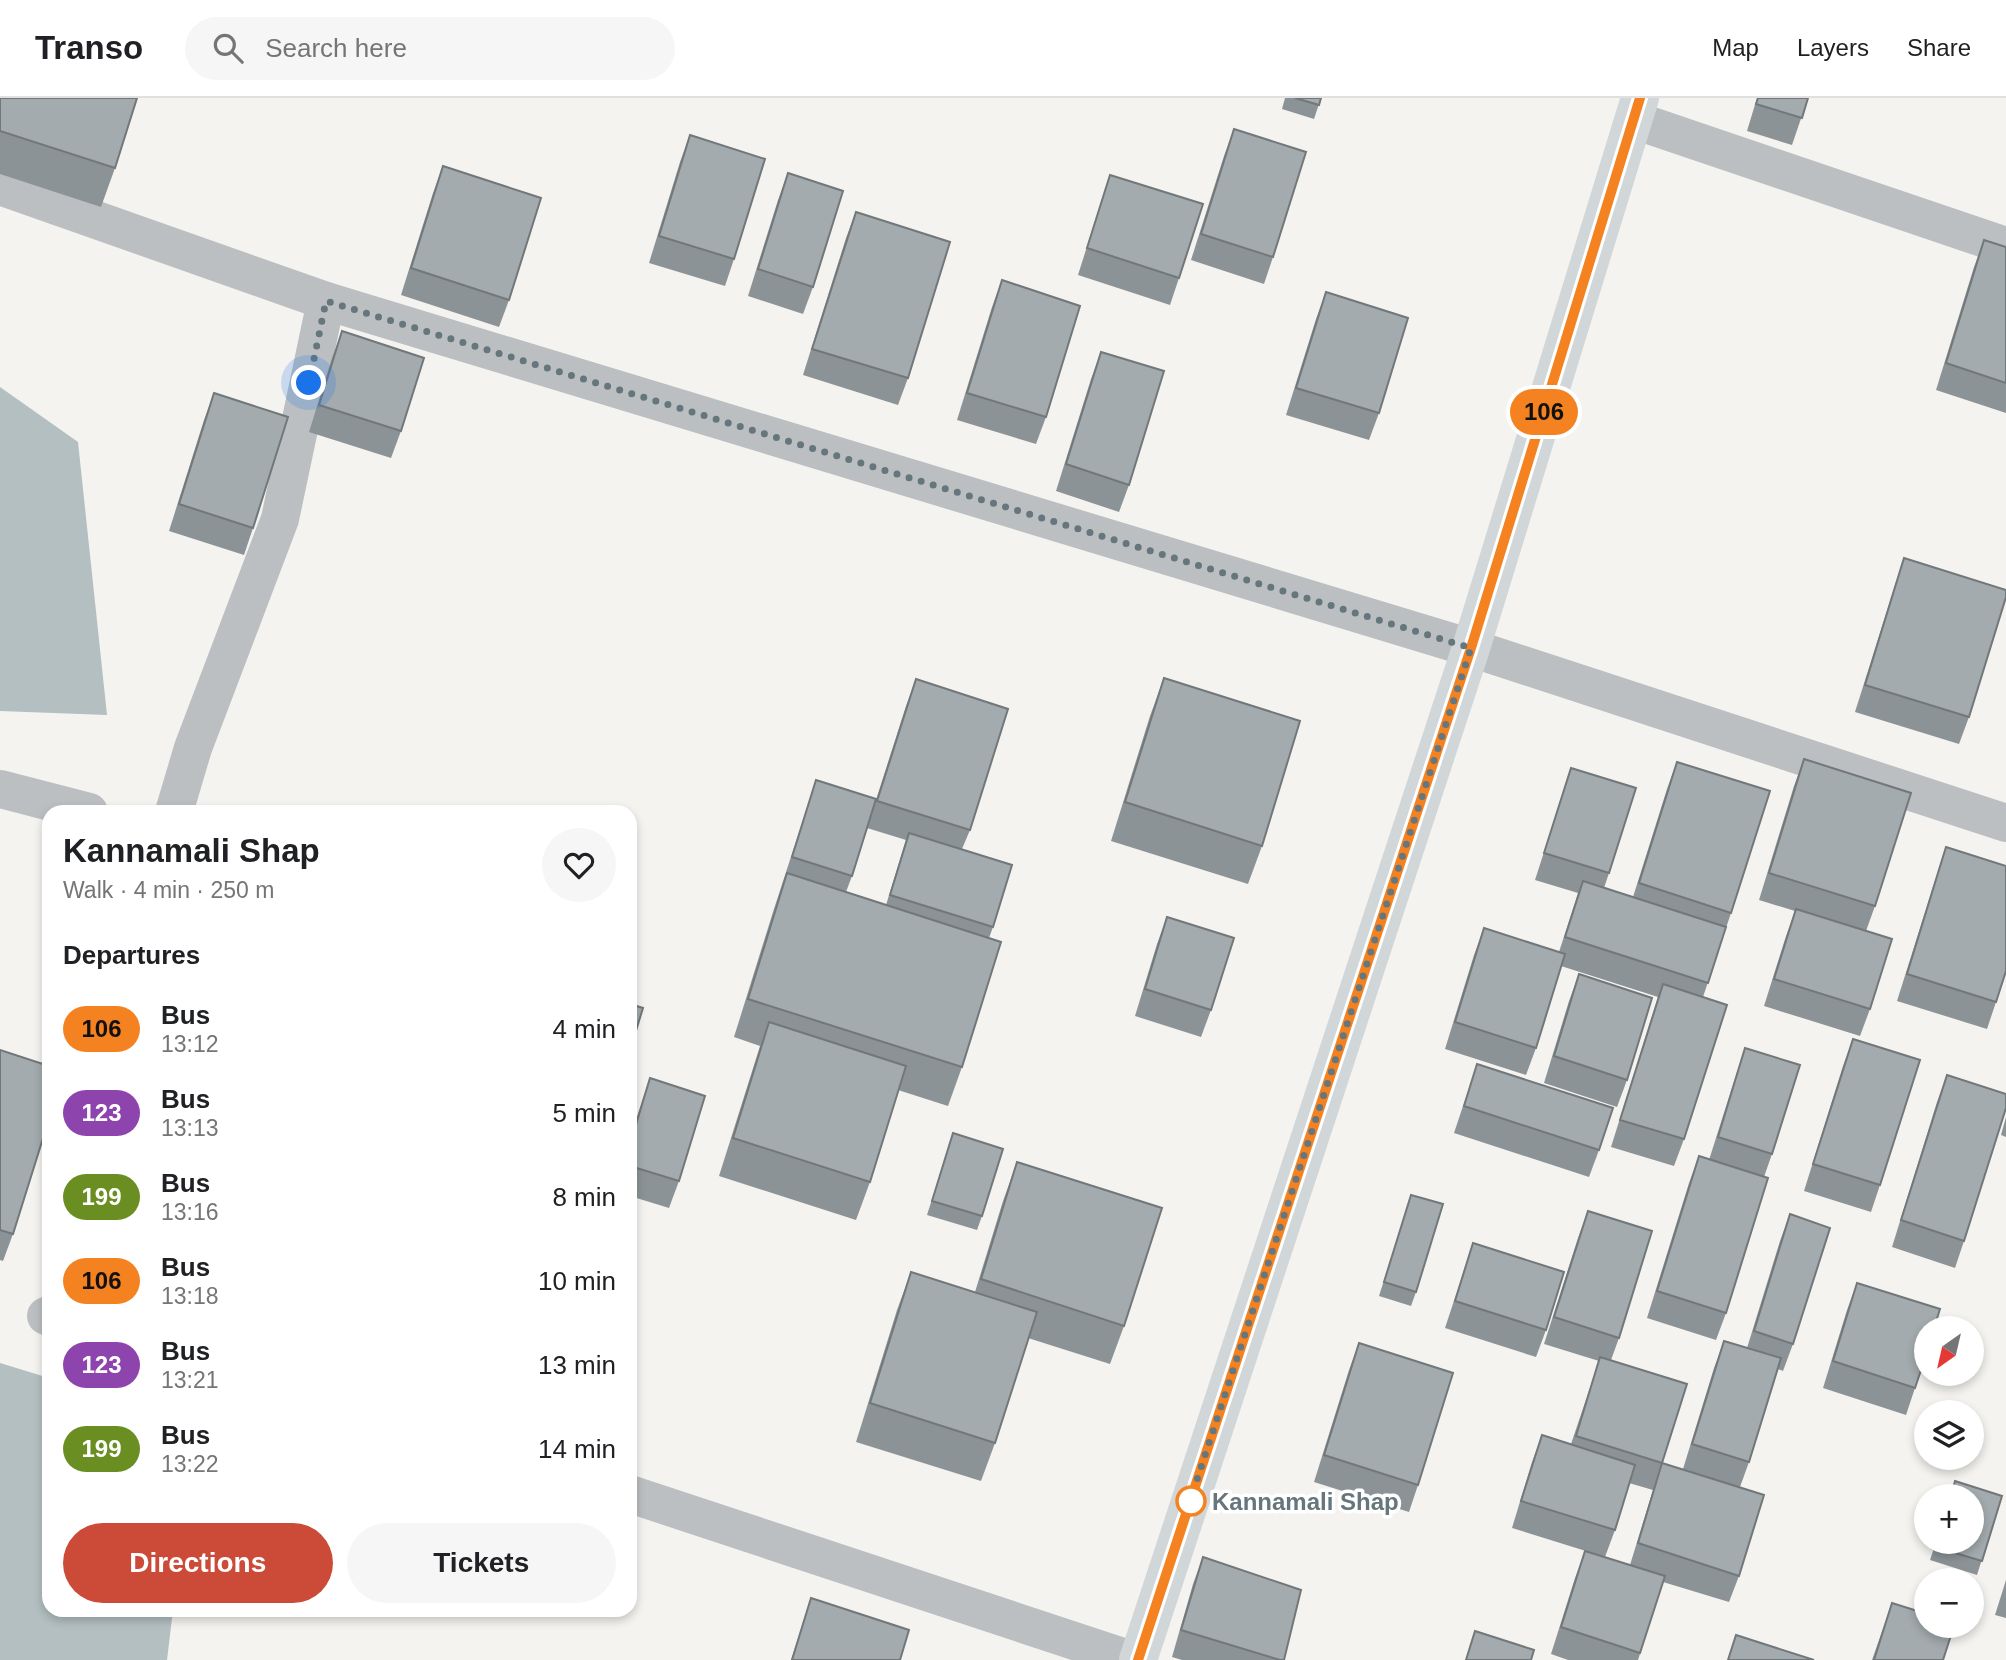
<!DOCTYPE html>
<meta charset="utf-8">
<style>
body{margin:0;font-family:Arial,sans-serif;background:#f6f6f6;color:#202124;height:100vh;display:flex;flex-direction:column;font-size:26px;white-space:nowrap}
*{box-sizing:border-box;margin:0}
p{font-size:23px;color:#757577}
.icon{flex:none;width:38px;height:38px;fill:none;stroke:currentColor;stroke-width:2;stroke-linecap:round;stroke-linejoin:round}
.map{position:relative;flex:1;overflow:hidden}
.drawer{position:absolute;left:42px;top:707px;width:595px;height:812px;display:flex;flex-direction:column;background:#fff;border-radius:21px;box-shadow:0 4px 10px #0003}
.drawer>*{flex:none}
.badge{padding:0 14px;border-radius:23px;font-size:24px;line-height:46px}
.needle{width:46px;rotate:214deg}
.controls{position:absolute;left:1914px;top:1218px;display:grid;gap:14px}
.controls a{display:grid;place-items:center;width:70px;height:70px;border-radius:50%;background:#fff;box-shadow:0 4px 10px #0003;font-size:35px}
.you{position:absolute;width:35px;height:35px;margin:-18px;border:5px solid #fff;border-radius:50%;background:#1a73e8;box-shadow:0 0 0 10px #1a73e833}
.map>.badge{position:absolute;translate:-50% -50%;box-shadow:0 0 0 4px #fff}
h2{padding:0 21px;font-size:26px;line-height:63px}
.round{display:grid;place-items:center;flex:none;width:74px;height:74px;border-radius:37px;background:#f6f6f6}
.summary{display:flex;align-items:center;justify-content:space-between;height:119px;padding:0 21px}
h1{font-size:33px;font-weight:700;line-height:52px}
.action{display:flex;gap:14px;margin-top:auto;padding:14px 21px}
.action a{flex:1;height:80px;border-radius:42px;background:#cb4b38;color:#fff;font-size:28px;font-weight:700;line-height:80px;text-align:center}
.action a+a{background:#f6f6f6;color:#202124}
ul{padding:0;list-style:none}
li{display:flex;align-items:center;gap:21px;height:84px;padding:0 21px}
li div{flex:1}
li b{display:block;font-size:26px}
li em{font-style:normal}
li .badge{min-width:77px;font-weight:700;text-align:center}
header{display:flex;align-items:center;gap:42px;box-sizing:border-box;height:98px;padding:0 35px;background:#fff;border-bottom:2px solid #e0e0e0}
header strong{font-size:33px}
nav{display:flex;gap:38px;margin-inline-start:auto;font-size:24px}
.search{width:490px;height:63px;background:#f6f6f6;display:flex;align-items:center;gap:18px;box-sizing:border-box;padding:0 24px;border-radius:38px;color:#757577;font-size:26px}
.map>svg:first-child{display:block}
.water{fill:#b3bfc1}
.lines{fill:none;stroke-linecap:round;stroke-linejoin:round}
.minor{stroke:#bbbfc1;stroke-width:38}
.major{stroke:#d1d6d8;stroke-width:38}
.wall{fill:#8c9396}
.building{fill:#a3abae;stroke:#72787a;stroke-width:2}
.line-casing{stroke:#fff;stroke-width:16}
.line{stroke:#f58220;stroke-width:10}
.walk{stroke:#66767d;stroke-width:7;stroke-dasharray:0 12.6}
.stop-dot{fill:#fff;stroke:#f58220;stroke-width:3.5}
.labels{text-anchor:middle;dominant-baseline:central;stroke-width:7;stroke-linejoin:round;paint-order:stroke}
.stop-label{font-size:24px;font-weight:bold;fill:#66767d;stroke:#fff;text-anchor:start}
</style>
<header>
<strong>Transo</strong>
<div class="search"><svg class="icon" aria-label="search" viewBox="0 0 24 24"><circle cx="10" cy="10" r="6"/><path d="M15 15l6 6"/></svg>Search here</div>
<nav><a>Map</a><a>Layers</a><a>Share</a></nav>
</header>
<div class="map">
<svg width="2006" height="1562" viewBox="0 0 2006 1562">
<rect width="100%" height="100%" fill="#f4f3f0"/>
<g class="water">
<path d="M0 289 78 344 107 617 0 613Z"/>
<path d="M0 1265 49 1280V1512H173L167 1562H0Z"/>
</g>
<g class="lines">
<g class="minor">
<path d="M1634 22 2006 148"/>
<path d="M0 88 326 203 1471 550 2006 725"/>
<path d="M0 691 89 714"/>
<path d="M174 714 193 650 280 421 326 203"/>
<path d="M46 1218 49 1219"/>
<path d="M630 1396 1132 1562"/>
</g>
<path class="major" d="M1138 1562 1471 550 1640 0"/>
</g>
<g class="wall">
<path d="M0 0 115 70 101 109 0 76Z"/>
<path d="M1285 0H1321L1314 21 1282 11Z"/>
<path d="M1757 0H1808L1792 47 1747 33Z"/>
<path d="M1234 31 1273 159 1264 186 1191 162 1224 58Z"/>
<path d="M690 37 734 161 725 188 649 165 680 64Z"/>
<path d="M443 68 509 202 499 229 401 197 433 95Z"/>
<path d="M788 75 813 189 803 216 748 198 778 102Z"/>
<path d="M1110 77 1179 180 1170 207 1078 177 1101 104Z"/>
<path d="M856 114 908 280 898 307 803 277 846 140Z"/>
<path d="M1984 142 2006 149V315L1936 292 1974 169Z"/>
<path d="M1002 182 1046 319 1036 346 957 322 992 209Z"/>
<path d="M1326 194 1379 315 1369 342 1286 317 1316 221Z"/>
<path d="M342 233 401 333 391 360 309 334 332 260Z"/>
<path d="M1101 254 1129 387 1119 414 1056 393 1091 281Z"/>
<path d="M214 295 253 430 244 457 169 433 204 322Z"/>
<path d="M1904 460 1969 619 1959 646 1855 614 1895 487Z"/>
<path d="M1164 580 1262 748 1248 786 1111 743 1150 618Z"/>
<path d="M916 581 970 732 962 751 993 829 989 840 962 969 948 1008 898 992 870 1084 856 1122 719 1078 760 948 734 939 773 814 816 682 852 778 846 794 886 807 906 742 867 730 906 608Z"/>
<path d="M1804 661 1875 808 1866 833 1870 911 1860 938 1764 908 1786 838 1795 813 1759 802 1794 688Z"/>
<path d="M1677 664 1731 815 1703 899 1684 1041 1674 1068 1611 1049 1658 899 1561 868 1536 950 1526 977 1445 951 1474 857 1484 830 1559 854 1578 795 1535 782 1571 670 1609 775 1604 790 1633 799 1667 691Z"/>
<path d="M1946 749 1996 904 1987 931 1897 903 1937 776Z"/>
<path d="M1167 819 1211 912 1201 939 1135 918 1157 846Z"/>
<path d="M1579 876 1627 982 1617 1009 1544 985 1569 903Z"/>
<path d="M1853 941 1880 1087 1871 1114 1804 1093 1843 968Z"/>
<path d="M1745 950 1772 1056 1764 1079 1726 1215 1716 1242 1647 1220 1689 1085 1699 1058 1709 1062 1736 977Z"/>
<path d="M0 952 13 1136 3 1163 0 1162Z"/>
<path d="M1477 966 1599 1052 1589 1079 1454 1035Z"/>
<path d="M1947 977 1964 1143 1955 1170 1892 1149 1937 1004Z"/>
<path d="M650 980 679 1083 669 1110 630 1098V1040Z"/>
<path d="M2006 1019V1039L2001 1037Z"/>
<path d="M953 1035 982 1118 977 1132 927 1117Z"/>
<path d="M1017 1064 1124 1228 1110 1266 1028 1240 995 1345 981 1383 856 1344 897 1212 911 1174 975 1194 1003 1103Z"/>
<path d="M1411 1097 1416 1194 1411 1208 1379 1198Z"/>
<path d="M1588 1113 1619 1240 1611 1262 1662 1365 1683 1371 1714 1270 1724 1243 1747 1250 1780 1143 1790 1116 1793 1246 1783 1273 1778 1271 1749 1364 1740 1389 1739 1478 1729 1504 1663 1484 1638 1562H1568L1551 1556 1575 1480 1585 1453 1630 1467 1653 1392 1629 1385 1615 1432 1605 1459 1512 1430 1532 1364 1542 1337 1571 1346 1599 1263 1544 1246 1578 1140Z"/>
<path d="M1473 1145 1546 1232 1536 1259 1445 1230Z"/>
<path d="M1857 1185 1915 1290 1906 1317 1823 1290 1847 1212Z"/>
<path d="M1359 1245 1418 1387 1409 1414 1314 1384 1349 1272Z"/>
<path d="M1955 1383 2002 1398 1977 1477 1930 1462 1936 1444H1972V1398H1950Z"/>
<path d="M1203 1459 1284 1562H1182L1172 1559 1193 1486Z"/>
<path d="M2006 1482V1520L1995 1517Z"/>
<path d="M811 1500 900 1562H791Z"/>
<path d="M1892 1505 1943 1562H1872Z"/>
</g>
<g class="building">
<path d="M0 0H137L115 70 0 33Z"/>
<path d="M1295 0H1321L1319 7Z"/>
<path d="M1758 0H1808L1802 20 1756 6Z"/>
<path d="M1234 31 1306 54 1273 159 1201 136Z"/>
<path d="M690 37 765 61 734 161 659 138Z"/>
<path d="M443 68 541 100 509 202 411 170Z"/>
<path d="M788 75 843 93 813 189 758 171Z"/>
<path d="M1110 77 1203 106 1179 180 1087 150Z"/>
<path d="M856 114 950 144 908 280 812 251Z"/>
<path d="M1984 142 2006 149V285L1946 265Z"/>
<path d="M1002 182 1080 208 1046 319 967 295Z"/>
<path d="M1326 194 1408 220 1379 315 1296 290Z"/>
<path d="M342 233 424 260 401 333 319 307Z"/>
<path d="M1101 254 1164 273 1129 387 1066 366Z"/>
<path d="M214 295 288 319 253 430 179 406Z"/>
<path d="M1904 460 2006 492V499L1969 619 1865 587Z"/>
<path d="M1164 580 1300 623 1262 748 1125 704Z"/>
<path d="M916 581 1008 611 970 732 877 703Z"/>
<path d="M1804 661 1911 695 1875 808 1769 775Z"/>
<path d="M1677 664 1770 693 1731 815 1639 785Z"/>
<path d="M1571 670 1636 690 1609 775 1544 755Z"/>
<path d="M816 682 876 701 852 778 792 759Z"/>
<path d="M909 735 1012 767 993 829 890 797Z"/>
<path d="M1946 749 2006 768V873L1996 904 1907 876Z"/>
<path d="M787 775 1001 844 962 969 748 901Z"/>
<path d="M1583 783 1726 829 1708 885 1565 839Z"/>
<path d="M1796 811 1892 841 1870 911 1774 881Z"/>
<path d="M1167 819 1234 840 1211 912 1145 891Z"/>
<path d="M1484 830 1565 856 1536 950 1455 924Z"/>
<path d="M1579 876 1652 900 1627 982 1554 958Z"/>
<path d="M1663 886 1727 907 1684 1041 1620 1022Z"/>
<path d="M630 906 643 910 630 952Z"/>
<path d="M769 924 906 968 870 1084 733 1040Z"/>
<path d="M1853 941 1920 962 1880 1087 1813 1066Z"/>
<path d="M1745 950 1800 967 1772 1056 1718 1039Z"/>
<path d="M0 952 49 968V1021L13 1136 0 1132Z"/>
<path d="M1477 966 1613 1010 1599 1052 1464 1008Z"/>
<path d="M1947 977 2006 996V1010L1964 1143 1901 1122Z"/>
<path d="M650 980 705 998 679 1083 630 1068V1046Z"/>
<path d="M953 1035 1003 1051 982 1118 932 1103Z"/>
<path d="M1699 1058 1768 1080 1726 1215 1657 1193Z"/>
<path d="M1017 1064 1162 1110 1124 1228 981 1181Z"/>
<path d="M1411 1097 1443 1106 1416 1194 1384 1184Z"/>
<path d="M1588 1113 1652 1133 1619 1240 1554 1219Z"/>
<path d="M1790 1116 1830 1130 1793 1246 1754 1233Z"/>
<path d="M1473 1145 1564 1174 1546 1232 1455 1203Z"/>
<path d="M911 1174 1037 1214 995 1345 870 1305Z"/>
<path d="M1857 1185 1940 1211 1934 1230H1927V1254L1915 1290 1833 1263Z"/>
<path d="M1724 1243 1781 1260 1749 1364 1692 1346Z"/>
<path d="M1359 1245 1453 1275 1418 1387 1324 1357Z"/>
<path d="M1600 1259 1687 1286 1662 1365 1576 1338Z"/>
<path d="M1542 1337 1635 1367 1615 1432 1521 1403Z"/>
<path d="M1662 1365 1764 1397 1739 1478 1638 1445Z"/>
<path d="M1955 1383 2002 1398 1982 1463 1935 1449 1936 1444H1972V1398H1951Z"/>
<path d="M1585 1453 1665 1478 1640 1555 1561 1529Z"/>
<path d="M1203 1459 1301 1492 1284 1562H1280L1181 1532Z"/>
<path d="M811 1500 909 1532 900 1562H792Z"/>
<path d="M1892 1505 1927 1516V1528H1954L1943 1562H1874Z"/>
<path d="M1475 1533 1534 1552 1531 1562H1466Z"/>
<path d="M1736 1537 1814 1562H1728Z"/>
</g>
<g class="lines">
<defs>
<path id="line" d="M1138 1562 1471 550 1640 0"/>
</defs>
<use href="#line" class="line-casing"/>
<use href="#line" class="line"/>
<path class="walk" d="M309 285 326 203 1471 550 1189 1406 1191 1403"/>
</g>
<circle class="stop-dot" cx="1191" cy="1403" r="14"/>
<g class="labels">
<g class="stop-label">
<text x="1212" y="1403">Kannamali Shap</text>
</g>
</g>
</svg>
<div class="controls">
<a><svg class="needle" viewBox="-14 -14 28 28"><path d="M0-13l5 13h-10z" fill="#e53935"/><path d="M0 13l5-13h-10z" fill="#757577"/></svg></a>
<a><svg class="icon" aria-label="layers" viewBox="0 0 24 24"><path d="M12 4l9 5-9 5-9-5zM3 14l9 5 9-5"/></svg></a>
<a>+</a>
<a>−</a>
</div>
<div class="you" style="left:309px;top:285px"></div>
<b class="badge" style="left:1544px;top:314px;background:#f58220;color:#111">106</b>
<section class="drawer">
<div class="summary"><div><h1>Kannamali Shap</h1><p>Walk · 4 min · 250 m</p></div><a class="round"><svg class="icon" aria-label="heart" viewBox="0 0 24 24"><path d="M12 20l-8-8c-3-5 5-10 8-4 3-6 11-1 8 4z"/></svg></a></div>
<h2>Departures</h2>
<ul>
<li><span class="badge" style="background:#f58220;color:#111">106</span><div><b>Bus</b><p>13:12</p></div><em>4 min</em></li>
<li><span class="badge" style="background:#8e44ad;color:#fff">123</span><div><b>Bus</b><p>13:13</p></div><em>5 min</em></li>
<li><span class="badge" style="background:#6b8e23;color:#fff">199</span><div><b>Bus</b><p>13:16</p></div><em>8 min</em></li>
<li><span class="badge" style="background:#f58220;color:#111">106</span><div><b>Bus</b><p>13:18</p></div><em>10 min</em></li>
<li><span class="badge" style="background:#8e44ad;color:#fff">123</span><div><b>Bus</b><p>13:21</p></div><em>13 min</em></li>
<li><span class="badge" style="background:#6b8e23;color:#fff">199</span><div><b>Bus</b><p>13:22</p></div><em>14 min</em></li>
</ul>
<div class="action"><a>Directions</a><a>Tickets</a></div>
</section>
</div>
